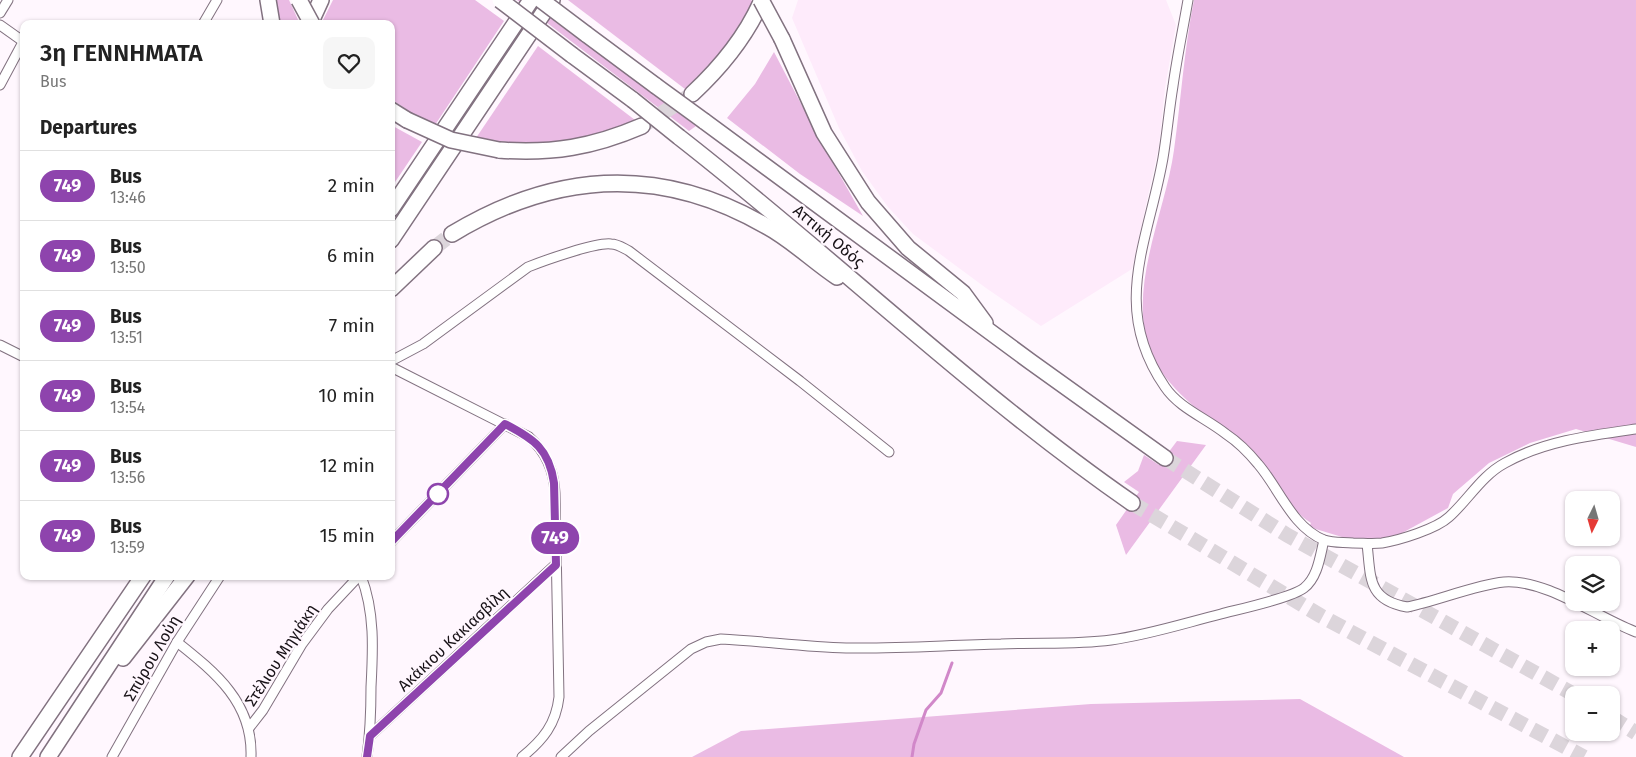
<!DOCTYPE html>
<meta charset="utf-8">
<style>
body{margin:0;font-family:"Fira Sans",sans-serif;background:#f6f6f6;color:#222;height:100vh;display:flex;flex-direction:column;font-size:19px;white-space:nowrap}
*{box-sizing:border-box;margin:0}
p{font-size:16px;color:#767676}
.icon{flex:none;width:28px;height:28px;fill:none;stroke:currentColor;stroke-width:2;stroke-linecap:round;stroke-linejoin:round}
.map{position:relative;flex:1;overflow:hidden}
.details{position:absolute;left:20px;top:20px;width:375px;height:560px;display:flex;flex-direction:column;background:#fff;border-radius:10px;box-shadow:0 1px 4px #0004}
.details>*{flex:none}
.badge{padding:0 10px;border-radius:16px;font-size:18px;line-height:32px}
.needle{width:32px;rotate:185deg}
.fabs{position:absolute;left:1565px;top:491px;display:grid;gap:10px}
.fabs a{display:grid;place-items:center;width:55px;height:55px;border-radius:10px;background:#fff;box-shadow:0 1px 4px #0004;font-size:25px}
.map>.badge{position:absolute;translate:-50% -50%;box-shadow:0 0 0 2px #fff}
h2{padding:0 20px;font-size:19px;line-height:45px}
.round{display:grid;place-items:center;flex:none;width:52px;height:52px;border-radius:10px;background:#f6f6f6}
.summary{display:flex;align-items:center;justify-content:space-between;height:85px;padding:0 20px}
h1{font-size:24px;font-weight:600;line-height:38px}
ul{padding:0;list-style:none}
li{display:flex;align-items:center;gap:15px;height:70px;padding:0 20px;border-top:1px solid #e0e0e0}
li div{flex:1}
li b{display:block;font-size:19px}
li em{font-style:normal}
li .badge{min-width:55px;font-weight:700;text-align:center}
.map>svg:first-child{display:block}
.built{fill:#feebfb}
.green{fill:#eabbe4}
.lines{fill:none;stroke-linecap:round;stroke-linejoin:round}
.stream{stroke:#d188c9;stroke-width:3}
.highway-tunnel{stroke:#dcd5db;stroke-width:15;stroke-dasharray:15 8;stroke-linecap:butt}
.street-casing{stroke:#827280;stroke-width:11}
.highway-casing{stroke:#827280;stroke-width:18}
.street{stroke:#fff;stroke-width:9}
.highway{stroke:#fff;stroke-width:15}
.highway-bridge-casing{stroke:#827280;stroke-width:18;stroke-linecap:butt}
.highway-bridge{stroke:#fff;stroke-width:15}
.line-casing{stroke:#fff;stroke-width:11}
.line{stroke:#8e44ad;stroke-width:8}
.stop-dot{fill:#fff;stroke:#8e44ad;stroke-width:2.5}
.labels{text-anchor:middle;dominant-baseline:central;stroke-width:4.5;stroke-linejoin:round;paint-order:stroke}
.street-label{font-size:16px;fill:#181217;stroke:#fff7fe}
</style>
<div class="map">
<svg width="1636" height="757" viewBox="0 0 1636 757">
<rect width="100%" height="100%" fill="#fff7fe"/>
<path class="built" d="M798 0H1166L1176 25 1165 88 1159 146 1132 269 1041 326 986 288 913 234 888 207 862 171 839 128 792 18Z"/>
<g class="green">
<path d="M273 0H289L300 24H280Z"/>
<path d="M333 0H475L504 21 435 125 412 113 391 99V24H321Z"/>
<path d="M517 0H526L696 126 689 131Z"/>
<path d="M568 0H751L753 2 724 49 685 89Z"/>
<path d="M1194 0H1636V447L1576 429 1530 443 1489 463 1453 494 1448 508 1391 539 1352 540 1309 527 1311 523C1290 510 1278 485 1264 465 1257 456 1248 448 1240 440 1230 429 1215 422 1203 414 1188 402 1172 387 1161 371 1117 307 1165 218 1174 150 1181 100 1184 50 1194 0Z"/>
<path d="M538 46 635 120C577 144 537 148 476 138Z"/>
<path d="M774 52 821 142 863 216 800 174 727 118 755 84Z"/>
<path d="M391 125 422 142 391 188Z"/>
<path d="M1177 441 1206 445 1126 555 1116 525 1139 492 1124 482 1138 471 1144 455 1159 465Z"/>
<path d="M1300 699 1404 757H692L741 731 1091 704Z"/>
</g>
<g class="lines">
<path class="stream" d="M912 757 914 744 926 710 941 693 952 663"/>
<g class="highway-tunnel">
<path d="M642 126 689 96"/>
<path d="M434 248 452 234"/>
<path d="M1165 458 1287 535 1575 695"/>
<path d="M1132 503 1321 616 1584 757"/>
<path d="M1611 717 1636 733"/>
</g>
<defs>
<g id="street">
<path d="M1188 0C1183 29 1177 57 1173 86 1169 110 1167 134 1163 158 1148 243 1110 307 1165 387 1179 408 1206 418 1226 434 1238 442 1249 453 1258 464 1279 488 1292 527 1324 540 1333 543 1343 542 1353 543 1363 543 1372 544 1382 543 1400 540 1436 529 1449 517 1469 499 1481 476 1505 463 1544 441 1593 435 1636 429"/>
<path d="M0 13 8 0"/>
<path d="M203 24 217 0"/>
<path d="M0 25 24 42"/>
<path d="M0 85 23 42"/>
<path d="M0 345 24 357"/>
<path d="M391 361 423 344 528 267C543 261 596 242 611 244 618 244 623 248 629 251L800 381 889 452"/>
<path d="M391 367 529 437C546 452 554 470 555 493L559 697C556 724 543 740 522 757"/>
<path d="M391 542 505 424"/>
<path d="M1367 544C1371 577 1367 600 1407 607 1437 601 1475 585 1504 582 1547 579 1596 617 1636 632"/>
<path d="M361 576C375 612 373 650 371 687 371 711 370 734 367 757"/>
<path d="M177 642C216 673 253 703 251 757"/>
<path d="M249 728 263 710 302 644 328 609 359 576"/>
<path d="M370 736 555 565"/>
<path d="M112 757 177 642 220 576"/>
<path d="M561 757 589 731 691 649 706 642 721 639C763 641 804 647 846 648 898 649 949 645 1001 644 1038 642 1075 645 1111 640 1148 635 1185 623 1221 614 1240 609 1291 598 1304 588 1318 577 1320 556 1324 540"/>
</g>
<g id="highway">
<path d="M268 0 272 24"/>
<path d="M310 24 321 0"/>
<path d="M586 34 656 86"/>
<path d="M782 39 824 133 868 202 908 248 963 293 985 323"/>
<path d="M572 55 633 100"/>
<path d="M692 94C721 67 746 37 762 0"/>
<path d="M391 110 407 120"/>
<path d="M704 121 1031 362 1165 458"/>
<path d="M679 137C832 256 972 392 1132 503"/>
<path d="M499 150C552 154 593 147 642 126"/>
<path d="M391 209 531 0"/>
<path d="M452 234C556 171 661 165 766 226 792 240 813 261 837 277"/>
<path d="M391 240 552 0"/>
<path d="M391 289 434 248"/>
<path d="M123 658 187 576"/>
<path d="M20 757 143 576"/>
<path d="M48 757 167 576"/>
</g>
</defs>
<use href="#street" class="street-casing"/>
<use href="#highway" class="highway-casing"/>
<use href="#street" class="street"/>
<use href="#highway" class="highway"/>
<defs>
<g id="highway-bridge">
<path d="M299 0 312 24"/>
<path d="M500 0 572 55"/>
<path d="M541 0 586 34"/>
<path d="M761 0 782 39"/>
<path d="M656 86 704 121"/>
<path d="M633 100 679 137"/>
<path d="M407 120 451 140 499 150"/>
</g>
</defs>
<use href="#highway-bridge" class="highway-bridge-casing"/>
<use href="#highway-bridge" class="highway-bridge"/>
</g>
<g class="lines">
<defs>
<path id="line" d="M367 757 370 736 556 565 554 483C549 449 534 439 505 424L391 542"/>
</defs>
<use href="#line" class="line-casing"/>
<use href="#line" class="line"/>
</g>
<circle class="stop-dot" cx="438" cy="494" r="10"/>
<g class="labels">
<g class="street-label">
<text transform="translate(829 236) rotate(40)">Αττική Οδός</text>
<text transform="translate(453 639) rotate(-43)">Ακάκιου Κακιασβίλη</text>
<text transform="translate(281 655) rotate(-57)">Στέλιου Μηγιάκη</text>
<text transform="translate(152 658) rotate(-60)">Σπύρου Λούη</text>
</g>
</g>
</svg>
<div class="fabs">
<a><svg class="needle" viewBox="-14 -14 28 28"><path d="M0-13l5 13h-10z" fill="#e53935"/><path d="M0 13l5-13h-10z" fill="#767676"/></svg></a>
<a><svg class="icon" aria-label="layers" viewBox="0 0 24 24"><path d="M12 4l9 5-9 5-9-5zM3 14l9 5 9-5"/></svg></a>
<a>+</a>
<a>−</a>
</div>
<b class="badge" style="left:555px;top:538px;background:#8e44ad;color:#fff">749</b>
<section class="details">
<div class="summary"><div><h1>3η ΓΕΝΝΗΜΑΤΑ</h1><p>Bus</p></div><a class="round"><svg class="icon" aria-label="heart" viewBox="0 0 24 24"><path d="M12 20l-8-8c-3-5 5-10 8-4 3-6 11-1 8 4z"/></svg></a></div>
<h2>Departures</h2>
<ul>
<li><span class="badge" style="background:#8e44ad;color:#fff">749</span><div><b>Bus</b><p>13:46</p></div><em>2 min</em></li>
<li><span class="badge" style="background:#8e44ad;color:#fff">749</span><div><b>Bus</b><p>13:50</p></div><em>6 min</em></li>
<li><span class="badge" style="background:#8e44ad;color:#fff">749</span><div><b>Bus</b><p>13:51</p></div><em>7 min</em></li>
<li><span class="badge" style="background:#8e44ad;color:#fff">749</span><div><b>Bus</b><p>13:54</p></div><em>10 min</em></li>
<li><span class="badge" style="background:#8e44ad;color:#fff">749</span><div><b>Bus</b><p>13:56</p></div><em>12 min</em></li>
<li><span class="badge" style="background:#8e44ad;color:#fff">749</span><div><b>Bus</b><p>13:59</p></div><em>15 min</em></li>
</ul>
</section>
</div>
